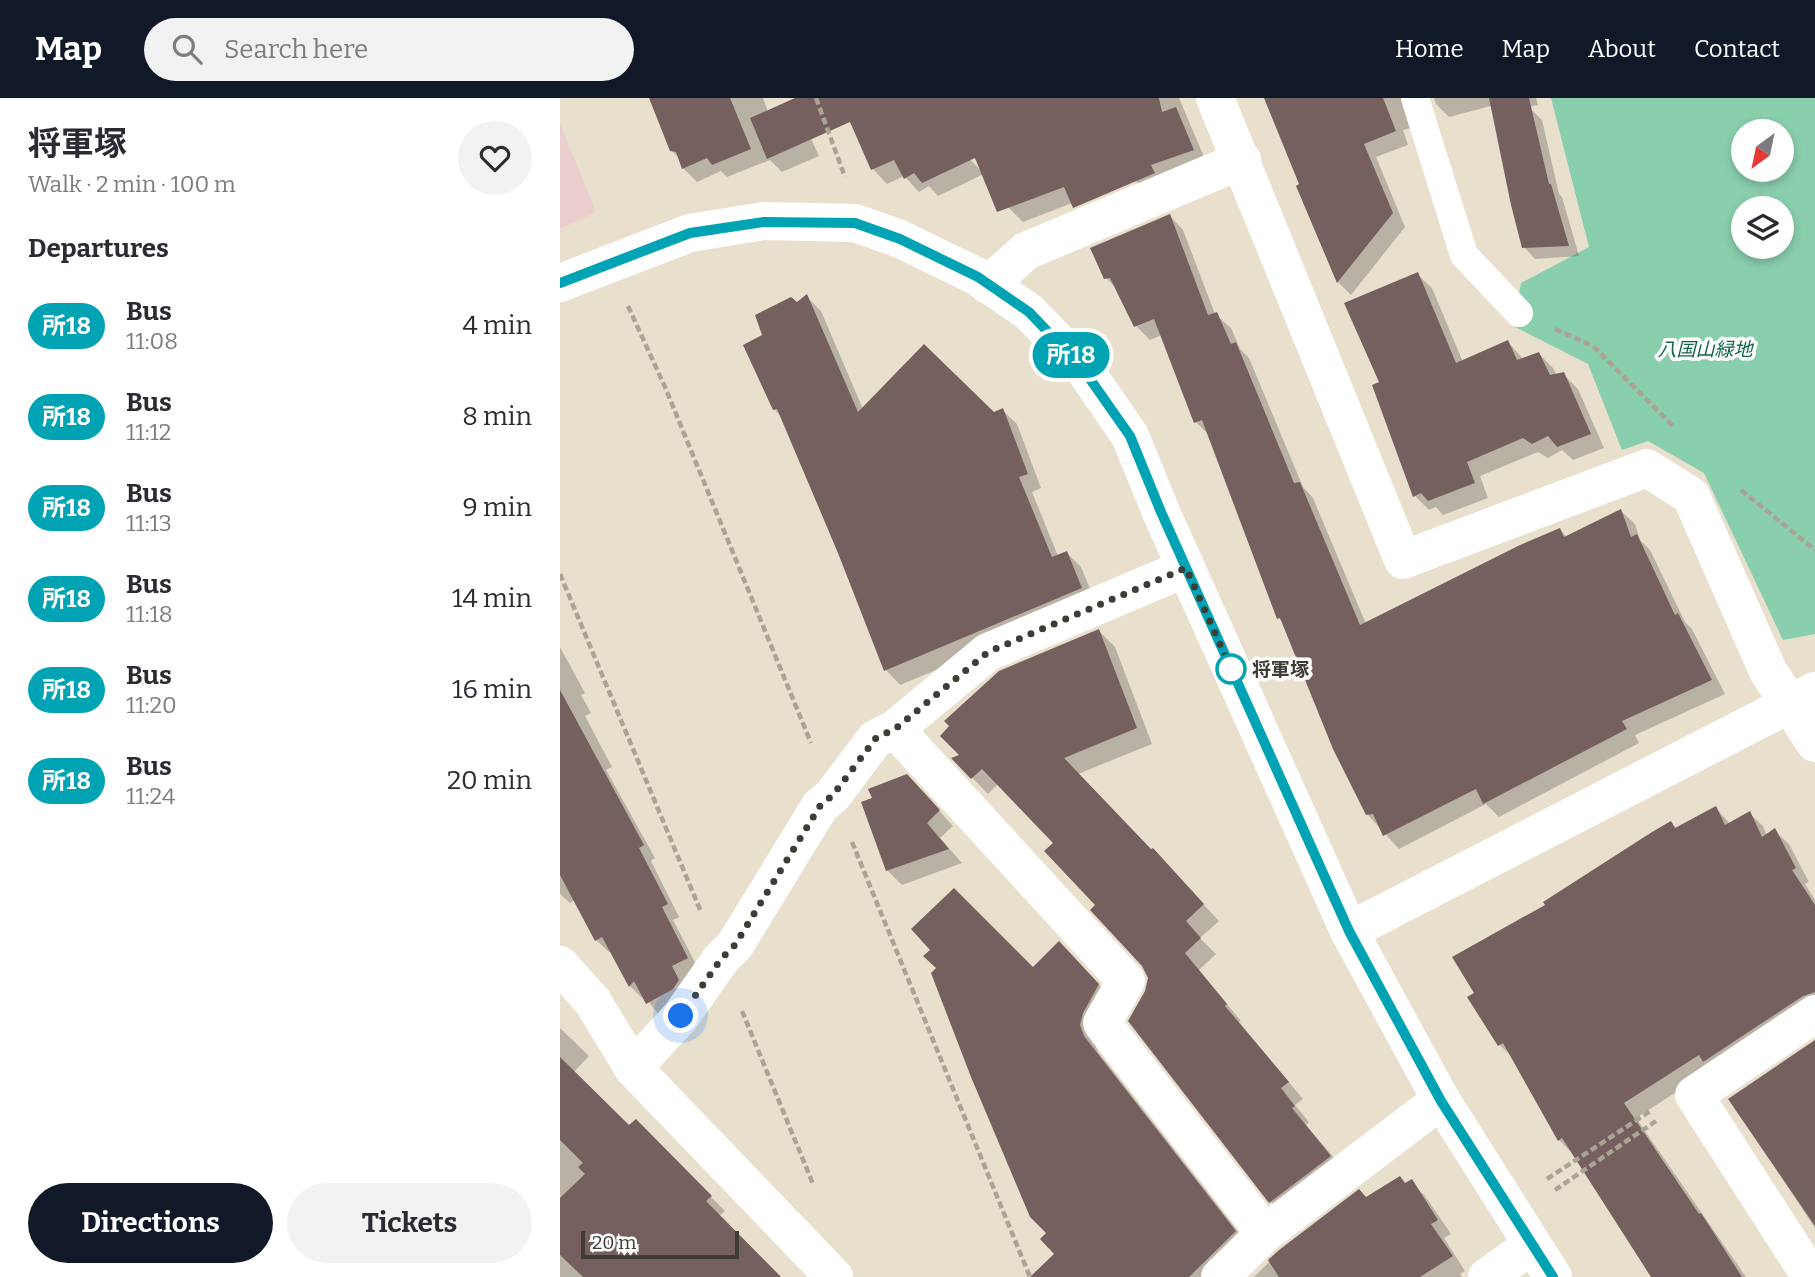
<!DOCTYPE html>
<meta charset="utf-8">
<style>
body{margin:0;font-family:Bitter,"Noto Sans JP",serif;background:#f2f2f3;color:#2b2b33;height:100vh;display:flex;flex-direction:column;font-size:26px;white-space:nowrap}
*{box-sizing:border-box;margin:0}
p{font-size:23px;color:#7c7c81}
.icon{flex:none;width:38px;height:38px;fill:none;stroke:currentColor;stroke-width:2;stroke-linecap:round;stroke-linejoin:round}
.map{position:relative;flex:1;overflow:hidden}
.panel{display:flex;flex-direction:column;background:#fff;width:560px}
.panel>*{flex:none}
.badge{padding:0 14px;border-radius:23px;font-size:24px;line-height:46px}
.needle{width:46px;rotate:213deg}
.fabs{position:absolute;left:1171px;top:21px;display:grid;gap:14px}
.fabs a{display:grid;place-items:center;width:63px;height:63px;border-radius:50%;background:#fff;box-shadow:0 4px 10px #0003;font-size:35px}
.scale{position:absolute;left:21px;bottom:18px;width:158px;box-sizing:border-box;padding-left:7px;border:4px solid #3f3c35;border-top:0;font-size:19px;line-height:24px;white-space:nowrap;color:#3f3c35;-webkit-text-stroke:5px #fff;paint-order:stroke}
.you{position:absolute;width:35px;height:35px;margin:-18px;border:5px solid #fff;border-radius:50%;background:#1a73e8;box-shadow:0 0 0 10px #1a73e833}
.map>.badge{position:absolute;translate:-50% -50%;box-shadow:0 0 0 4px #fff}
h2{padding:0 28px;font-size:26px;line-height:63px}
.round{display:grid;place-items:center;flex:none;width:74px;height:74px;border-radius:37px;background:#f2f2f3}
.overview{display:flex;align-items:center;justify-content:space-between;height:119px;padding:0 28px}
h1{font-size:33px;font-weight:700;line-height:52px}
.cta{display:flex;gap:14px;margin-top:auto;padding:14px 28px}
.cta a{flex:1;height:80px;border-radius:42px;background:#111827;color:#fff;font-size:28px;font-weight:700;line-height:80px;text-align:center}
.cta a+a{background:#f2f2f3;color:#2b2b33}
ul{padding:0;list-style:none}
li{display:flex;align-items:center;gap:21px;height:91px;padding:0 28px}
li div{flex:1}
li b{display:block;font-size:26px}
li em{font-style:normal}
li .badge{min-width:77px;font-weight:700;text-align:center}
header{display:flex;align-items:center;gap:42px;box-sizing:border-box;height:98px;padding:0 35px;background:#111827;color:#fff}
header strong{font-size:33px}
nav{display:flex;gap:38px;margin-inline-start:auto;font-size:24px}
.search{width:490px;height:63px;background:#f2f2f3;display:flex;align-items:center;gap:18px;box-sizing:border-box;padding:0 24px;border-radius:38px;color:#7c7c81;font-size:26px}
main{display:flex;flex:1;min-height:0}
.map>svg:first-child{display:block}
.commercial{fill:#eacfce}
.green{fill:#89cead;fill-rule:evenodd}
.shadow{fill:#0003}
.building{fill:#75605f}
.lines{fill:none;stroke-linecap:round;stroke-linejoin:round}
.path{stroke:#aba496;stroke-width:4.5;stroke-dasharray:7 3.5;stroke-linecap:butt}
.service{stroke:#fff;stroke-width:28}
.minor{stroke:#fff;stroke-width:38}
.tertiary{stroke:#fff;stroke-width:38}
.line-casing{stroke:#fff;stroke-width:16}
.line{stroke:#00a3b4;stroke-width:10}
.walk{stroke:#3f3c35;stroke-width:7;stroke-dasharray:0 12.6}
.stop-dot{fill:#fff;stroke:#00a3b4;stroke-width:3.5}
.labels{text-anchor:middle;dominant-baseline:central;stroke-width:7;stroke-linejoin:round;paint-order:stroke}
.park-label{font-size:19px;font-style:italic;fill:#126547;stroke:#fff}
.stop-label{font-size:19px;font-weight:bold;fill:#3f3c35;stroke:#fff;text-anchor:start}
</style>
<header>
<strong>Map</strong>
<div class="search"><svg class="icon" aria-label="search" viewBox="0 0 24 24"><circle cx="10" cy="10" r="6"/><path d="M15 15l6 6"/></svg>Search here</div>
<nav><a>Home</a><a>Map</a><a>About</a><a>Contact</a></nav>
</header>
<main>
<section class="panel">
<div class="overview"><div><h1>将軍塚</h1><p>Walk · 2 min · 100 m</p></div><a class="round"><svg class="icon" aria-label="heart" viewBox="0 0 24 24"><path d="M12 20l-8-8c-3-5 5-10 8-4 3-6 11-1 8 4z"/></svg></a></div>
<h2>Departures</h2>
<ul>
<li><span class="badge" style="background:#00a3b4;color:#fff">所18</span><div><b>Bus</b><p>11:08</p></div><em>4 min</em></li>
<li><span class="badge" style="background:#00a3b4;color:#fff">所18</span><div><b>Bus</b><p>11:12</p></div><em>8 min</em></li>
<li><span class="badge" style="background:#00a3b4;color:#fff">所18</span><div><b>Bus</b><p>11:13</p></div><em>9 min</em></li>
<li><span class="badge" style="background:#00a3b4;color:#fff">所18</span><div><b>Bus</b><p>11:18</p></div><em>14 min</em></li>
<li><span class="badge" style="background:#00a3b4;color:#fff">所18</span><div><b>Bus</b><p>11:20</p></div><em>16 min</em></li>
<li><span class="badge" style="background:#00a3b4;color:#fff">所18</span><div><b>Bus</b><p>11:24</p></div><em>20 min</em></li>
</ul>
<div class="cta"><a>Directions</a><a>Tickets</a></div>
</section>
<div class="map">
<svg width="1255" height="1179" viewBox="0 0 1255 1179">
<rect width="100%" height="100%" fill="#e8dfcd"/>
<path class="commercial" d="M0 26 36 114 0 131Z"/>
<path class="green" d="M991 0H1255V536L1223 542 1144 375 1088 343 1062 352 1028 266 953 228 961 185 1029 149ZM1183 33H1222V72H1183ZM1183 110H1222V149H1183Z"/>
<g class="shadow">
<path d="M90 0H203L208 14 241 19 259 58 222 74 210 62 167 79 161 73 137 84 123 70 120 61 111 52Z"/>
<path d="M290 0H351L424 76 378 98 369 88 359 94 344 78 327 86 313 71Z"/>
<path d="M411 0H472L520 102 463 124 448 109Z"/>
<path d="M540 0H619L647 66 582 89 567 75Z"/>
<path d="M706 0H859L855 29 843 32 848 47 816 59 845 129 791 197 778 184 738 89 741 87Z"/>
<path d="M874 0H976L978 7 969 9 982 22 999 96 1002 99 1019 158 975 161 964 149 931 8 889 19 876 6Z"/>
<path d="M610 118 623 132 655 216 671 230 680 251 689 260 743 389 753 400 806 526 1000 432 1007 439 1061 413 1075 426 1080 442 1090 452 1125 524 1132 531 1165 596 1075 637 1079 645 939 719 926 706 839 751 807 716 724 526 719 520 649 337 636 324 602 237 590 242 576 228 558 192 546 180Z"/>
<path d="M857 176 872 190 903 264 948 244 963 261 979 256 993 270 997 278 1003 276 1018 291 1044 350 1013 362 1002 352 988 360 978 354 920 378 928 400 883 417 876 409 869 412 855 398 814 288 821 285Z"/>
<path d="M247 199 261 213 303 311 433 316 442 312 457 326 481 390 472 394 498 458 507 455 521 469 536 505 340 587 326 572 223 320 214 311 205 238 236 206Z"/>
<path d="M539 533 555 549 592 646 518 676 591 753 608 768 659 823 640 840 656 856 639 872 681 923 679 924 743 1001 735 1007 749 1024 746 1027 786 1074 726 1119 710 1103 587 894 589 880 584 867 537 807 495 745 438 686 428 696 394 661 402 658Z"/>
<path d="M0 549 25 595 21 597 31 615 25 618 52 669 46 672 95 760 91 763 119 819 113 822 139 872 123 881 131 896 99 917 84 898 82 900 70 888 51 853 49 854 36 842 15 802 10 805 0 796Z"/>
<path d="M361 693 393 728 380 740 402 765 342 787 327 772Z"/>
<path d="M1156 710 1170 726 1189 715 1203 728 1207 738 1215 733 1229 746 1249 784 1245 786 1255 802V913L1152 971 1076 1020 1186 1179H1096L1013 1056 999 1042 954 961 940 947 916 895 987 807 1111 725 1117 731Z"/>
<path d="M513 859 552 901 534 943 538 954 689 1148 657 1179H502L497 1156 488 1135 473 872Z"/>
<path d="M0 930 29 958 13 975 69 1030 76 1023 165 1113 159 1118 221 1179H0Z"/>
<path d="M1255 944V1130L1170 1001Z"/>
<path d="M851 1084 865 1098 891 1136 884 1140 905 1173 900 1176 902 1179H694L720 1153 806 1101Z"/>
</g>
<g class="building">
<path d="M89 0H170L191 51 152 67 147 60 122 71 116 54 110 53Z"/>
<path d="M235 0H599L602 14 616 9 634 52 591 67 595 75 513 110 504 89 437 114 415 60 362 85 354 75 344 81 334 62 311 72 290 24 207 61 190 20Z"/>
<path d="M704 0H823L836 33 804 46 833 115 777 185 736 88 739 86Z"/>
<path d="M929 0H969L989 86H991L1009 148 962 150 951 107Z"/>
<path d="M610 116 648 217 657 214 671 246 676 244 734 385 740 384 800 527 960 447 1000 430 1004 439 1061 411 1071 439 1077 436 1115 517 1118 515 1152 582 1062 623 1067 631 923 706 916 691 823 738 813 716 806 717 773 651 720 520 717 521 642 322 634 325 594 221 574 229 550 180 544 181 530 150Z"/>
<path d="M858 174 896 265 948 242 957 262 979 254 990 277 1004 274 1031 336 997 349 988 338 972 346 963 340 907 364 915 385 868 403 861 395 853 399 812 287 819 284 784 205Z"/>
<path d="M247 196 298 314 364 246 434 314 443 310 468 376 459 379 492 459 507 453 522 490 324 573 278 455 217 311 213 312 183 247 202 237 195 217 231 199 237 204Z"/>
<path d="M539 531 577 630 504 660 591 751 593 750 644 806 626 823 641 840 625 855 667 906 665 908 729 984 721 990 735 1008 732 1010 771 1058 709 1105 568 923 585 893 588 880 582 868 530 812 535 807 484 753 493 745 422 671 411 681 391 660 399 657 380 638 389 628 384 623 439 573Z"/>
<path d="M0 592 84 747 79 750 108 806 102 809 128 860 112 868 119 882 113 891 86 906 74 883 69 889 42 839 35 843 0 777Z"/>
<path d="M347 676 380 712 367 725 389 751 326 773 301 704 312 700 308 691Z"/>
<path d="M1156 708 1165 727 1190 713 1202 739 1215 730 1236 770 1232 772 1255 807V894L1243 898 1143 964 1139 957 1064 1005 1139 1116 1141 1115 1182 1179H1091L1002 1040 998 1043 943 945 938 948 907 899 914 895 892 859 985 807 983 804 1092 734 1111 723 1115 730Z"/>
<path d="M394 790 473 869 499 843 539 886 523 915 520 927 524 938 676 1133 629 1179H470L494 1156 480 1141 486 1135 470 1119 411 979 371 875 376 870 363 858 370 852 351 831Z"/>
<path d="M1255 942V1128L1168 1001Z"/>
<path d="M0 959 69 1027 76 1021 152 1098 146 1103 221 1179H23L0 1157V1100L25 1076 18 1069 23 1065 0 1042Z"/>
<path d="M840 1078 845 1085 852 1081 878 1122 871 1126 893 1158 860 1179H719L708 1162 719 1152 799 1091 806 1099Z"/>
</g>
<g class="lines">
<g class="path">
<path d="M256 0 285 79"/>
<path d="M68 208 105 289 251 645"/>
<path d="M995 231 1033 248 1114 329"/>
<path d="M1181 392 1255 452"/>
<path d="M0 476 141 814"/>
<path d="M292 744 470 1179"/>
<path d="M182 913 253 1086"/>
<path d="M987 1081 1092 1012"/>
<path d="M995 1092 1096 1023"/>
</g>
<path class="service" d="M855 0 904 157 959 215"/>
<g class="minor">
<path d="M655 0 843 462 1087 370 1131 398 1208 573 1255 645"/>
<path d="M428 187 466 153 682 62"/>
<path d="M335 631 566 883 542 925 705 1135"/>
<path d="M0 867 33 904 73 970 274 1179"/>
<path d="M73 970 121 918 161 861 175 847 260 708 273 697 315 641 335 631 428 554 626 470"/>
<path d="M660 1179 705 1135 881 1002"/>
<path d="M927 1179 972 1147"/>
<path d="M1251 1179 1134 997 1255 916"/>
</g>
<g class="tertiary">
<path d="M0 185 130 135 204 123 295 125 340 141 418 179 469 214 524 271 570 338 601 414 789 833 881 1002 993 1179"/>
<path d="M789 833 1255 593"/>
</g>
</g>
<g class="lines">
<defs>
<path id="line" d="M0 185 130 135 204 124 295 125 340 141 418 179 469 214 523 271 570 338 601 414 789 833 881 1003 993 1179"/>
</defs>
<use href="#line" class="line-casing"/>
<use href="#line" class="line"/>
<path class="walk" d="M121 918 161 861 175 847 260 708 273 697 316 640 335 631 428 554 626 470 671 571"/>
</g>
<circle class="stop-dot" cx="671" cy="571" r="14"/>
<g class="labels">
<g class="park-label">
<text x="1145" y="251">八国山緑地</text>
</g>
<g class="stop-label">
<text x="692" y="571">将軍塚</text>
</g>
</g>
</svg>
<div class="fabs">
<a><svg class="needle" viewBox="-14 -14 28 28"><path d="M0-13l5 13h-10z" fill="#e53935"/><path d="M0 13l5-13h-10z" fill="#7c7c81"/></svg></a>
<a><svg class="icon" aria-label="layers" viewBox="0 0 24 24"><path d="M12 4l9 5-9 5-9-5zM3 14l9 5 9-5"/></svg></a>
</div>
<div class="scale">20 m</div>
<div class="you" style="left:121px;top:918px"></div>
<b class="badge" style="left:511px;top:257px;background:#00a3b4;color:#fff">所18</b>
</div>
</main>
